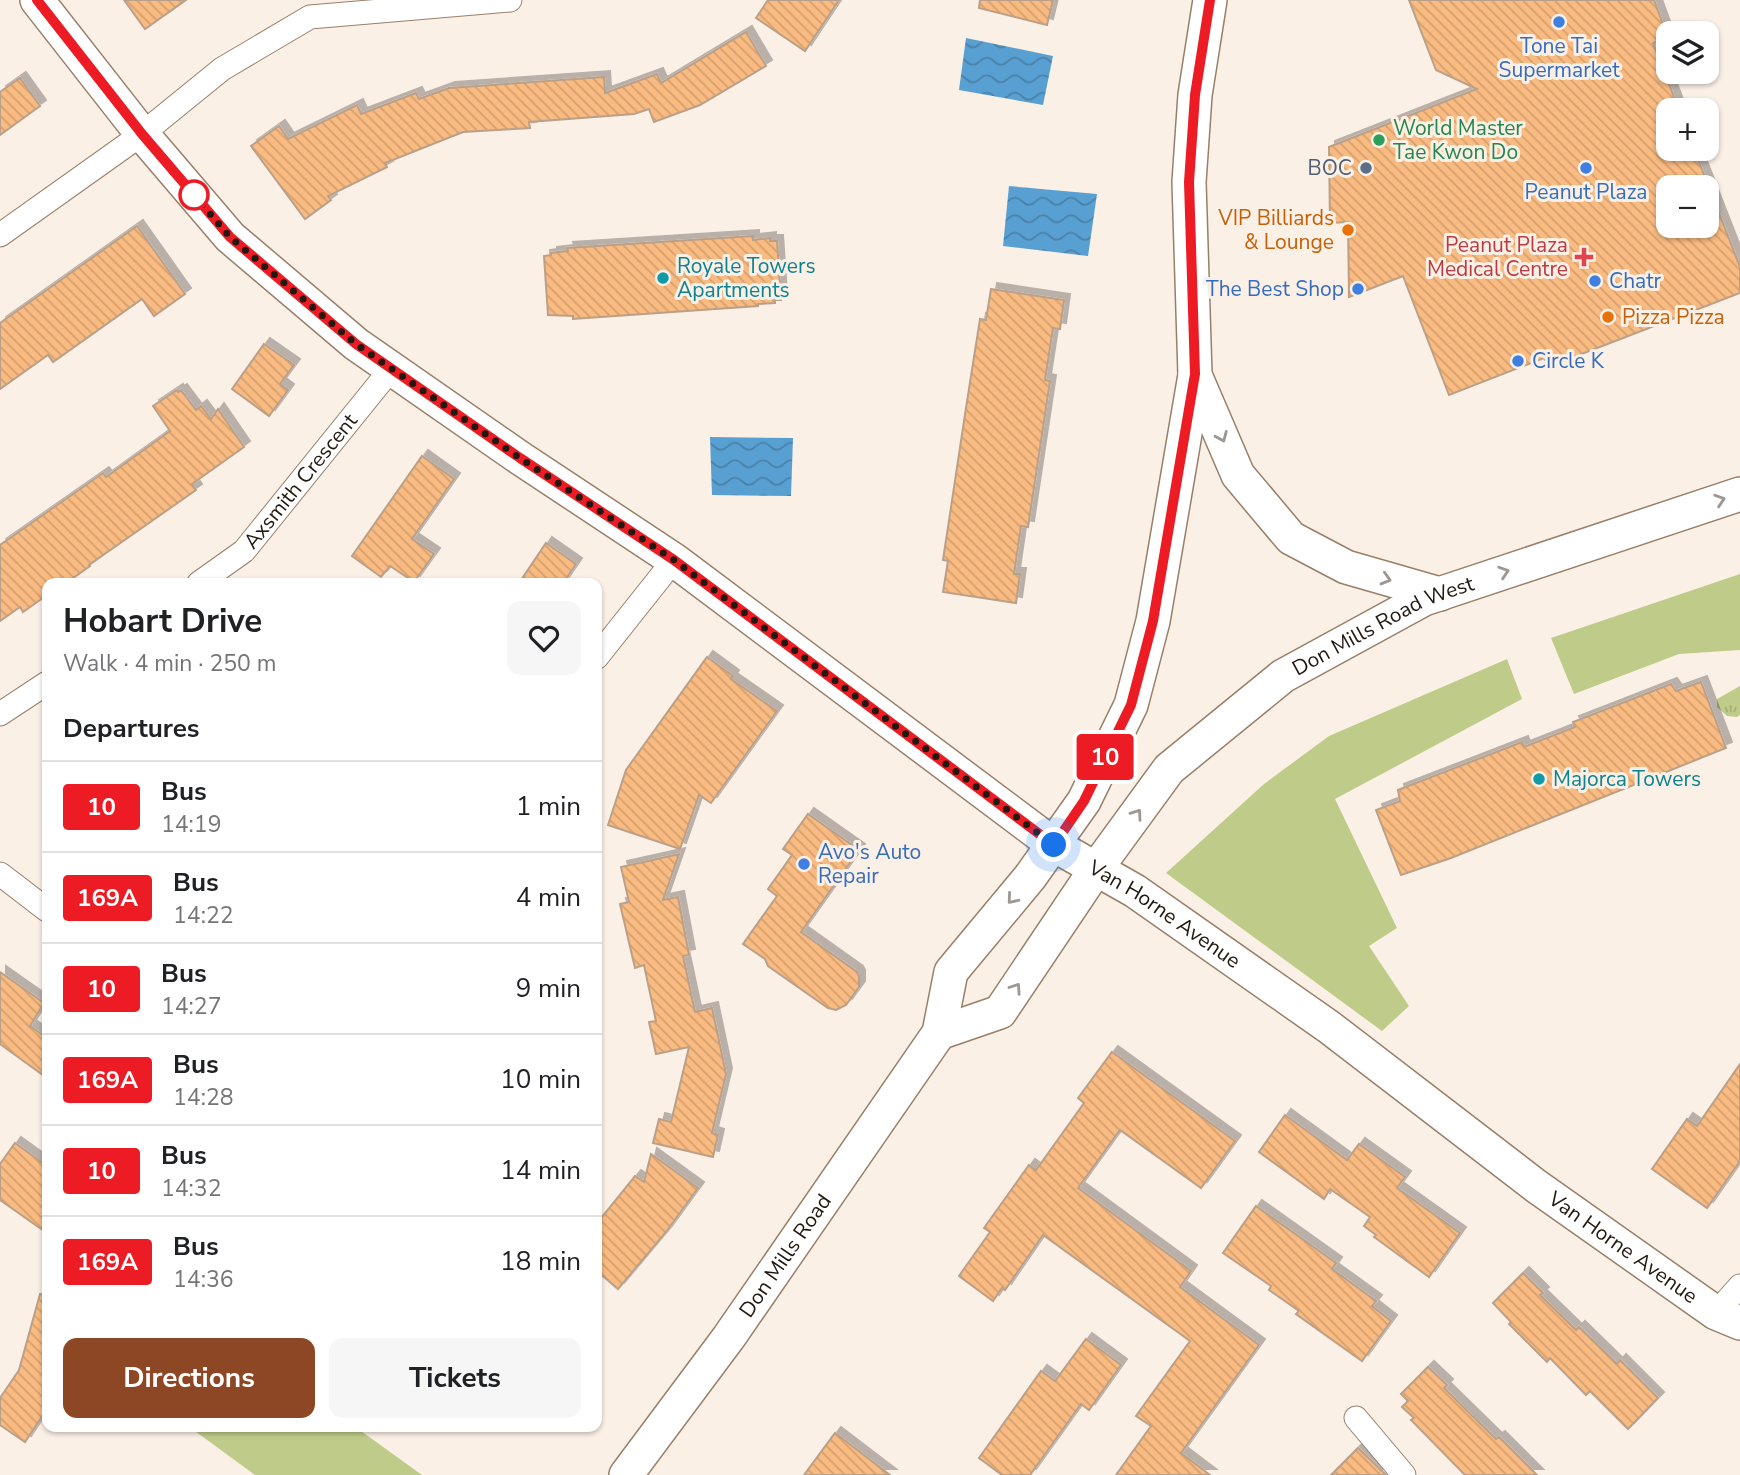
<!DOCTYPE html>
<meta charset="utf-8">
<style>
body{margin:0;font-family:"Nunito Sans",sans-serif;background:#f6f6f6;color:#202124;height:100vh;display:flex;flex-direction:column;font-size:26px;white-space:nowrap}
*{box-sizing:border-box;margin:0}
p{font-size:23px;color:#757577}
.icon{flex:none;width:38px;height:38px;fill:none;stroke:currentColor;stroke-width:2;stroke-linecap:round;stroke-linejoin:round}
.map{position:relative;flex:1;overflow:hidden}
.drawer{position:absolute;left:42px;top:578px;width:560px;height:854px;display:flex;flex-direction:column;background:#fff;border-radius:14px;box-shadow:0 2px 5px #0004}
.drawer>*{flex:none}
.badge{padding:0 14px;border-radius:5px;font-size:24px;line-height:46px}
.controls{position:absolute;left:1656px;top:21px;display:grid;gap:14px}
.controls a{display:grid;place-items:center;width:63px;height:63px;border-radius:14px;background:#fff;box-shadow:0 2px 5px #0004;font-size:35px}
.you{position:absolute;width:35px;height:35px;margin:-18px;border:5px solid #fff;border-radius:50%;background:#1a73e8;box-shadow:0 0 0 10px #1a73e833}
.map>.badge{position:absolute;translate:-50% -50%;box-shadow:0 0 0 4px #fff}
h2{padding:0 21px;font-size:26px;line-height:63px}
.round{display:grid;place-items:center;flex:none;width:74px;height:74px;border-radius:14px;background:#f6f6f6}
.summary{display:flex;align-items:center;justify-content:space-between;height:119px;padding:0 21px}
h1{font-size:33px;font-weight:700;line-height:52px}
.cta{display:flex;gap:14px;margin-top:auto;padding:14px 21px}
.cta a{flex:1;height:80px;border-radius:14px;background:#8e4724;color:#fff;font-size:28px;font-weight:700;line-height:80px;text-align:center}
.cta a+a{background:#f6f6f6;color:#202124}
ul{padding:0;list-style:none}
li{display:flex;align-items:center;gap:21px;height:91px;padding:0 21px;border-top:2px solid #e0e0e0}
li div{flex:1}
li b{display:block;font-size:26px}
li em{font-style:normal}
li .badge{min-width:77px;font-weight:700;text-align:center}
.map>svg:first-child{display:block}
.grass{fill:#bfcc89}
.park{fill:url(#park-tufts)}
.water{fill:url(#water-waves)}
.building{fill:url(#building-back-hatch);stroke:#bba089;stroke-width:2;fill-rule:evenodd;filter:url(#shadow)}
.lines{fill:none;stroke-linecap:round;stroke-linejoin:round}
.street-casing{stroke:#987f68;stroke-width:25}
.secondary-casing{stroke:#987f68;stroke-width:36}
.street{stroke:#fff;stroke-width:23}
.secondary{stroke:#fff;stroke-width:33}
.oneway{stroke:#9c9793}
.line-casing{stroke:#fff;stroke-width:16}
.line{stroke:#ed1c24;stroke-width:10}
.walk{stroke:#22180f;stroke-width:7;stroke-dasharray:0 12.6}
.shop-dot{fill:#3f7fe0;stroke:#fbf0e6;stroke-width:2.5}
.leisure-dot{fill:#2e9e5b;stroke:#fbf0e6;stroke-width:2.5}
.service-dot{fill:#5c6f8a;stroke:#fbf0e6;stroke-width:2.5}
.stop-dot{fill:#fff;stroke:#ed1c24;stroke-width:3.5}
.food-dot{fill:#e8710a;stroke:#fbf0e6;stroke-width:2.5}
.health-dot{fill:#e0444e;stroke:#fbf0e6;stroke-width:2.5}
.culture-dot{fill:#0f9aa8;stroke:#fbf0e6;stroke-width:2.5}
.labels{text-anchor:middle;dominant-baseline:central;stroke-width:6;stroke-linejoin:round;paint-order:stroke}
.shop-label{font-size:21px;fill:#366cbe;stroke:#fbf0e6;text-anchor:start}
.leisure-label{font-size:21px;fill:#27864d;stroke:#fbf0e6;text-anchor:start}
.service-label{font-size:21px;fill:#4e5e75;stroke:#fbf0e6;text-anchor:end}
.food-label{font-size:21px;fill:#c56008;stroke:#fbf0e6;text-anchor:end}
.health-label{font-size:21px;fill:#be3a42;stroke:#fbf0e6;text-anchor:end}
.culture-label{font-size:21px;fill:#0d838f;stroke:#fbf0e6;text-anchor:start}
.street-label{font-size:21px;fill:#22180f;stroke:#fbf0e6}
</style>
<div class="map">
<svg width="1740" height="1475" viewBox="0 0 1740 1475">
<defs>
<pattern id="park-tufts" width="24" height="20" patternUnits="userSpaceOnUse" patternTransform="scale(1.75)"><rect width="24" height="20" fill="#bfcc89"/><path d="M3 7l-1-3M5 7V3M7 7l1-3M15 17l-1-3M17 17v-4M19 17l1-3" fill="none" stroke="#a4ae75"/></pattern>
<pattern id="water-waves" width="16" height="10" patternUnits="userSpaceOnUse" patternTransform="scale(1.75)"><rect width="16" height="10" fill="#59a0d2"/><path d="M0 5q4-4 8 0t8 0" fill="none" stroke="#4981a9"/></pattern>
<pattern id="building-back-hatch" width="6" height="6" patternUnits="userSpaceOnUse" patternTransform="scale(1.75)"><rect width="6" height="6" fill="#f9bb81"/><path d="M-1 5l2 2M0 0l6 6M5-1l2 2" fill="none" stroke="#d5a06e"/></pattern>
<filter id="shadow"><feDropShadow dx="6" dy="-6" stdDeviation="0" flood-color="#0004"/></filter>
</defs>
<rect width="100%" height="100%" fill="#fbf0e6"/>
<g class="grass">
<path d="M1740 574V650L1679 654 1574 694 1551 638Z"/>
<path d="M1507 659 1522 699 1335 799 1397 928 1369 946 1409 1006 1382 1031 1166 873 1264 784 1329 736Z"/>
<path d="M188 1426H354L422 1475H255Z"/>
</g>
<path class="park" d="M1740 686V715L1737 717 1727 716 1717 707V699Z"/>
<g class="water">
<path d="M966 38 1053 56 1043 105 959 90Z"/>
<path d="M1009 186 1097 194 1088 256 1003 246Z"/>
<path d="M710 437 793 438 791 496 712 495Z"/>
</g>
<g class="building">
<path d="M124 0H186L145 29Z"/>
<path d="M768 0H839L805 51 756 18Z"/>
<path d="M980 0H1053L1047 25 979 8Z"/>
<path d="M1409 0H1654L1668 38 1653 43 1679 110H1668V149H1694L1740 267V293L1548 367 1544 358 1449 395 1403 276 1349 297 1348 222 1330 223 1329 147 1477 89 1436 70ZM1668 187H1706V226H1668Z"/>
<path d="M746 32 766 66 700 105 654 122 649 109 634 114 529 122 530 128 463 132 385 163 387 167 328 196 331 200 305 219 251 146 279 126 288 139 357 105 361 114 416 93 419 99 449 88 604 77 605 93 657 74 661 83Z"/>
<path d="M20 78 40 106 0 135V92Z"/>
<path d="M137 226 185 294 154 316 142 299 53 362 48 355 0 389V323Z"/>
<path d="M753 236V240L770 238V241H777L781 300H775V303L758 304V306L573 319V316L548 315 544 256 551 255V253L568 251 567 248Z"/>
<path d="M991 289 1064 300 1060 329 1053 328 1045 380 1050 381 1028 527 1021 526 1014 574H1020L1016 603 943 592 948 561 943 560 966 408 980 319 986 320Z"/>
<path d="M264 344 294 365 280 384 288 390 269 416 232 389Z"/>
<path d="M177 390 178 392 181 390 196 410 201 406 211 419 218 409 244 447 192 484 196 490 89 565 90 566 66 583H47V595L23 612 20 607 0 621V545L103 473 106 477 170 431 153 406Z"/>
<path d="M422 456 454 479 412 539 434 554 414 582 390 566 381 577 352 556Z"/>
<path d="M546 543 576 564 563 583H519Z"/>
<path d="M707 657 733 676 731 679 777 711 711 803 699 795 680 849 608 825 626 770Z"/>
<path d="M1701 682 1726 748 1451 858 1401 875 1376 810 1400 801 1398 790 1522 742 1524 747 1575 727 1573 722 1671 684 1676 691Z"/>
<path d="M808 814 859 850 801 932 857 972 859 976V987L846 1005 836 1010 828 1008 768 966 765 959 743 944 777 896 768 889 792 855 783 849Z"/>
<path d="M679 854 663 900 678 897 689 955 683 956 695 1012 712 1008 726 1074 712 1133 718 1135 713 1157 653 1143 659 1119 671 1122 689 1047 656 1054 649 1022 656 1021 644 965 635 968 620 904 629 902 621 867Z"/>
<path d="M0 972 44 1003 30 1026 47 1038V1078L0 1044Z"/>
<path d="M1112 1052 1235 1141 1201 1188 1120 1130 1078 1188 1191 1271 1180 1287 1259 1345 1181 1453 1210 1475H1116L1151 1426 1136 1416 1190 1341 1043 1235 1005 1290 1002 1288 993 1301 959 1276 990 1232 984 1228 1029 1165 1036 1170 1084 1103 1078 1098Z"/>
<path d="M1740 1064V1161L1707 1208 1652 1169 1687 1119 1697 1126Z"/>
<path d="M1285 1115 1347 1160 1359 1144 1405 1177 1397 1188 1460 1233 1429 1277 1374 1237 1376 1235 1364 1226 1370 1217 1330 1189 1324 1199 1259 1152Z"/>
<path d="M15 1143 47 1166V1233L0 1200V1164Z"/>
<path d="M651 1154 698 1188 666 1232 618 1289 597 1271V1223L635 1176 644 1182Z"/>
<path d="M1256 1206 1336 1263 1332 1269 1376 1301 1372 1306 1391 1321 1362 1361 1296 1314 1299 1311 1269 1290 1271 1286 1223 1253Z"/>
<path d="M1523 1273 1543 1293 1540 1295 1576 1330 1579 1327 1617 1364 1620 1360 1658 1398 1628 1429 1590 1391 1586 1395 1550 1358 1547 1362 1509 1324 1511 1322 1493 1303Z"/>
<path d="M40 1294 47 1295V1409L25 1442 0 1425V1398L19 1370Z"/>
<path d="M1086 1339 1121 1365 1089 1410 1081 1404 1030 1475H1002L979 1458 1041 1371 1055 1381Z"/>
<path d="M1428 1367 1447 1385 1444 1388 1496 1439 1499 1437 1537 1475H1465L1411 1420 1414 1418 1402 1407 1408 1401 1401 1394Z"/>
<path d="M835 1433 890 1475H804Z"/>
<path d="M1358 1448 1384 1473 1386 1475H1331Z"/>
</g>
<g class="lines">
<defs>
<g id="street">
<path d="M0 235 142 134 222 69 310 17 510 0"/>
<path id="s1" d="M199 583 244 551 391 369"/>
<path d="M597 657 674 560"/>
<path d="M0 714 47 683"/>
<path d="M0 874 47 910"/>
<path d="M1716 1313 1740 1286"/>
<path d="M1356 1418 1404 1475"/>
</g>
<g id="secondary">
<path id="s2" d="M37 0 142 134 230 237 356 344 520 458 674 560 1054 845 1135 891 1329 1027 1536 1186 1716 1313 1740 1323"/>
<path d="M1195 375 1238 475 1291 538 1346 567 1440 594"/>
<path id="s3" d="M939 1033 1000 1012 1096 869 1169 769 1283 676 1424 599 1740 494"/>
<path id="s4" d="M626 1475 729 1337 939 1033 951 972 1030 877 1084 801 1131 705 1153 621 1195 375 1189 182 1195 95 1210 0"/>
</g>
</defs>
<use href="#street" class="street-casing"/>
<use href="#secondary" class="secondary-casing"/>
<use href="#street" class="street"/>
<use href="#secondary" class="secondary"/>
</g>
<defs><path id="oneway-chevron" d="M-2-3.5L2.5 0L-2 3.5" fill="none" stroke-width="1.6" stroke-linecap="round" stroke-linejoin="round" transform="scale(1.75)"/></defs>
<g class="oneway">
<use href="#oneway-chevron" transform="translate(1222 437) rotate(67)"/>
<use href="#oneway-chevron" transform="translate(1720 500) rotate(-18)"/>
<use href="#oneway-chevron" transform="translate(1504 572) rotate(-18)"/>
<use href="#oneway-chevron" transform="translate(1386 579) rotate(16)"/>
<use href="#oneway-chevron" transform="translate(1137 814) rotate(-55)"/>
<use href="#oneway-chevron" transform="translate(1012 899) rotate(130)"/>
<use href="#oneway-chevron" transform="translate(1016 988) rotate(-56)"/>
</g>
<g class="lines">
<defs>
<path id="line" d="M37 0 142 134 230 237 356 344 520 458 674 560 1054 845 1084 801 1131 705 1153 621 1195 374 1189 182 1195 95 1210 0"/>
</defs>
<use href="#line" class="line-casing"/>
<use href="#line" class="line"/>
<path class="walk" d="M194 195 230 237 356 344 520 458 674 560 1054 845"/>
</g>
<g class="shop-dot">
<circle cx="1559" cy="22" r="7"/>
<circle cx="1586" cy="168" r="7"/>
<circle cx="1595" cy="281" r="7"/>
<circle cx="1358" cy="289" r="7"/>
<circle cx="1518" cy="361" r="7"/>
<circle cx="804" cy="864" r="7"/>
</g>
<circle class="leisure-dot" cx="1379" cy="140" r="7"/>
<circle class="service-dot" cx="1366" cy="168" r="7"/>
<circle class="stop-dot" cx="194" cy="195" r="14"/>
<g class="food-dot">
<circle cx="1348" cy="230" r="7"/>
<circle cx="1608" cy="317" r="7"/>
</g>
<path class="health-dot" d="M1580.5 246.5h7v7h7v7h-7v7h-7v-7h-7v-7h7z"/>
<g class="culture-dot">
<circle cx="663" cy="278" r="7"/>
<circle cx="1539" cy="779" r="7"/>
</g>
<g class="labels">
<g class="shop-label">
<text x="1559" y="46" text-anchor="middle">Tone Tai<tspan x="1559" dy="24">Supermarket</tspan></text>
<text x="1586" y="192" text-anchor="middle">Peanut Plaza</text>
<text x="1609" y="281">Chatr</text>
<text x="1344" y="289" text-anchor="end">The Best Shop</text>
<text x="1532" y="361">Circle K</text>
<text x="818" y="852">Avo's Auto<tspan x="818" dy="24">Repair</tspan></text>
</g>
<g class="leisure-label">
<text x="1393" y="128">World Master<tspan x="1393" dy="24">Tae Kwon Do</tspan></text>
</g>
<g class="service-label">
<text x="1352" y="168">BOC</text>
</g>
<g class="food-label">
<text x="1334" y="218">VIP Billiards<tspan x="1334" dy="24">&amp; Lounge</tspan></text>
<text x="1622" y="317" text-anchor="start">Pizza Pizza</text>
</g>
<g class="health-label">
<text x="1568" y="245">Peanut Plaza<tspan x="1568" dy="24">Medical Centre</tspan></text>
</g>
<g class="culture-label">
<text x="677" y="266">Royale Towers<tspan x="677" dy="24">Apartments</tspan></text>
<text x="1553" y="779">Majorca Towers</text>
</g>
<g class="street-label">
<text stroke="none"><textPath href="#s1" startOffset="145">Axsmith Crescent</textPath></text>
<text stroke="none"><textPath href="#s3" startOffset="620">Don Mills Road West</textPath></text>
<text stroke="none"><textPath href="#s2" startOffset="1461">Van Horne Avenue</textPath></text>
<text stroke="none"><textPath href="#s2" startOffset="2028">Van Horne Avenue</textPath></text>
<text stroke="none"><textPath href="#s4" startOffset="271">Don Mills Road</textPath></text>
</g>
</g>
</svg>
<div class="controls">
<a><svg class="icon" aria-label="layers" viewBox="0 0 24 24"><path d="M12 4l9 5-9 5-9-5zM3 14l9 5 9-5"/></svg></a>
<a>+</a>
<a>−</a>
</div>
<div class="you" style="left:1054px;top:845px"></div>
<b class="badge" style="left:1105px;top:757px;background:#ed1c24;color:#fff">10</b>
<section class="drawer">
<div class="summary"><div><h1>Hobart Drive</h1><p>Walk · 4 min · 250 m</p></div><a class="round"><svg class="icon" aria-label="heart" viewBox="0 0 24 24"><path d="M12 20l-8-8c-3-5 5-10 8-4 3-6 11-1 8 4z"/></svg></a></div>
<h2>Departures</h2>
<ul>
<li><span class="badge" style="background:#ed1c24;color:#fff">10</span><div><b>Bus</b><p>14:19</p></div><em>1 min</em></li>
<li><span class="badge" style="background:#ed1c24;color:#fff">169A</span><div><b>Bus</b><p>14:22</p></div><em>4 min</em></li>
<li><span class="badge" style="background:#ed1c24;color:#fff">10</span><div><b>Bus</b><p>14:27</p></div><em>9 min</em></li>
<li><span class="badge" style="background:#ed1c24;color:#fff">169A</span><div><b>Bus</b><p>14:28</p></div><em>10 min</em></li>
<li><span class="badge" style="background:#ed1c24;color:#fff">10</span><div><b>Bus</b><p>14:32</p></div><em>14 min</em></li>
<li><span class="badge" style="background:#ed1c24;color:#fff">169A</span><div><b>Bus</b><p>14:36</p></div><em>18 min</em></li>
</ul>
<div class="cta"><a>Directions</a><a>Tickets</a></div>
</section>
</div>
